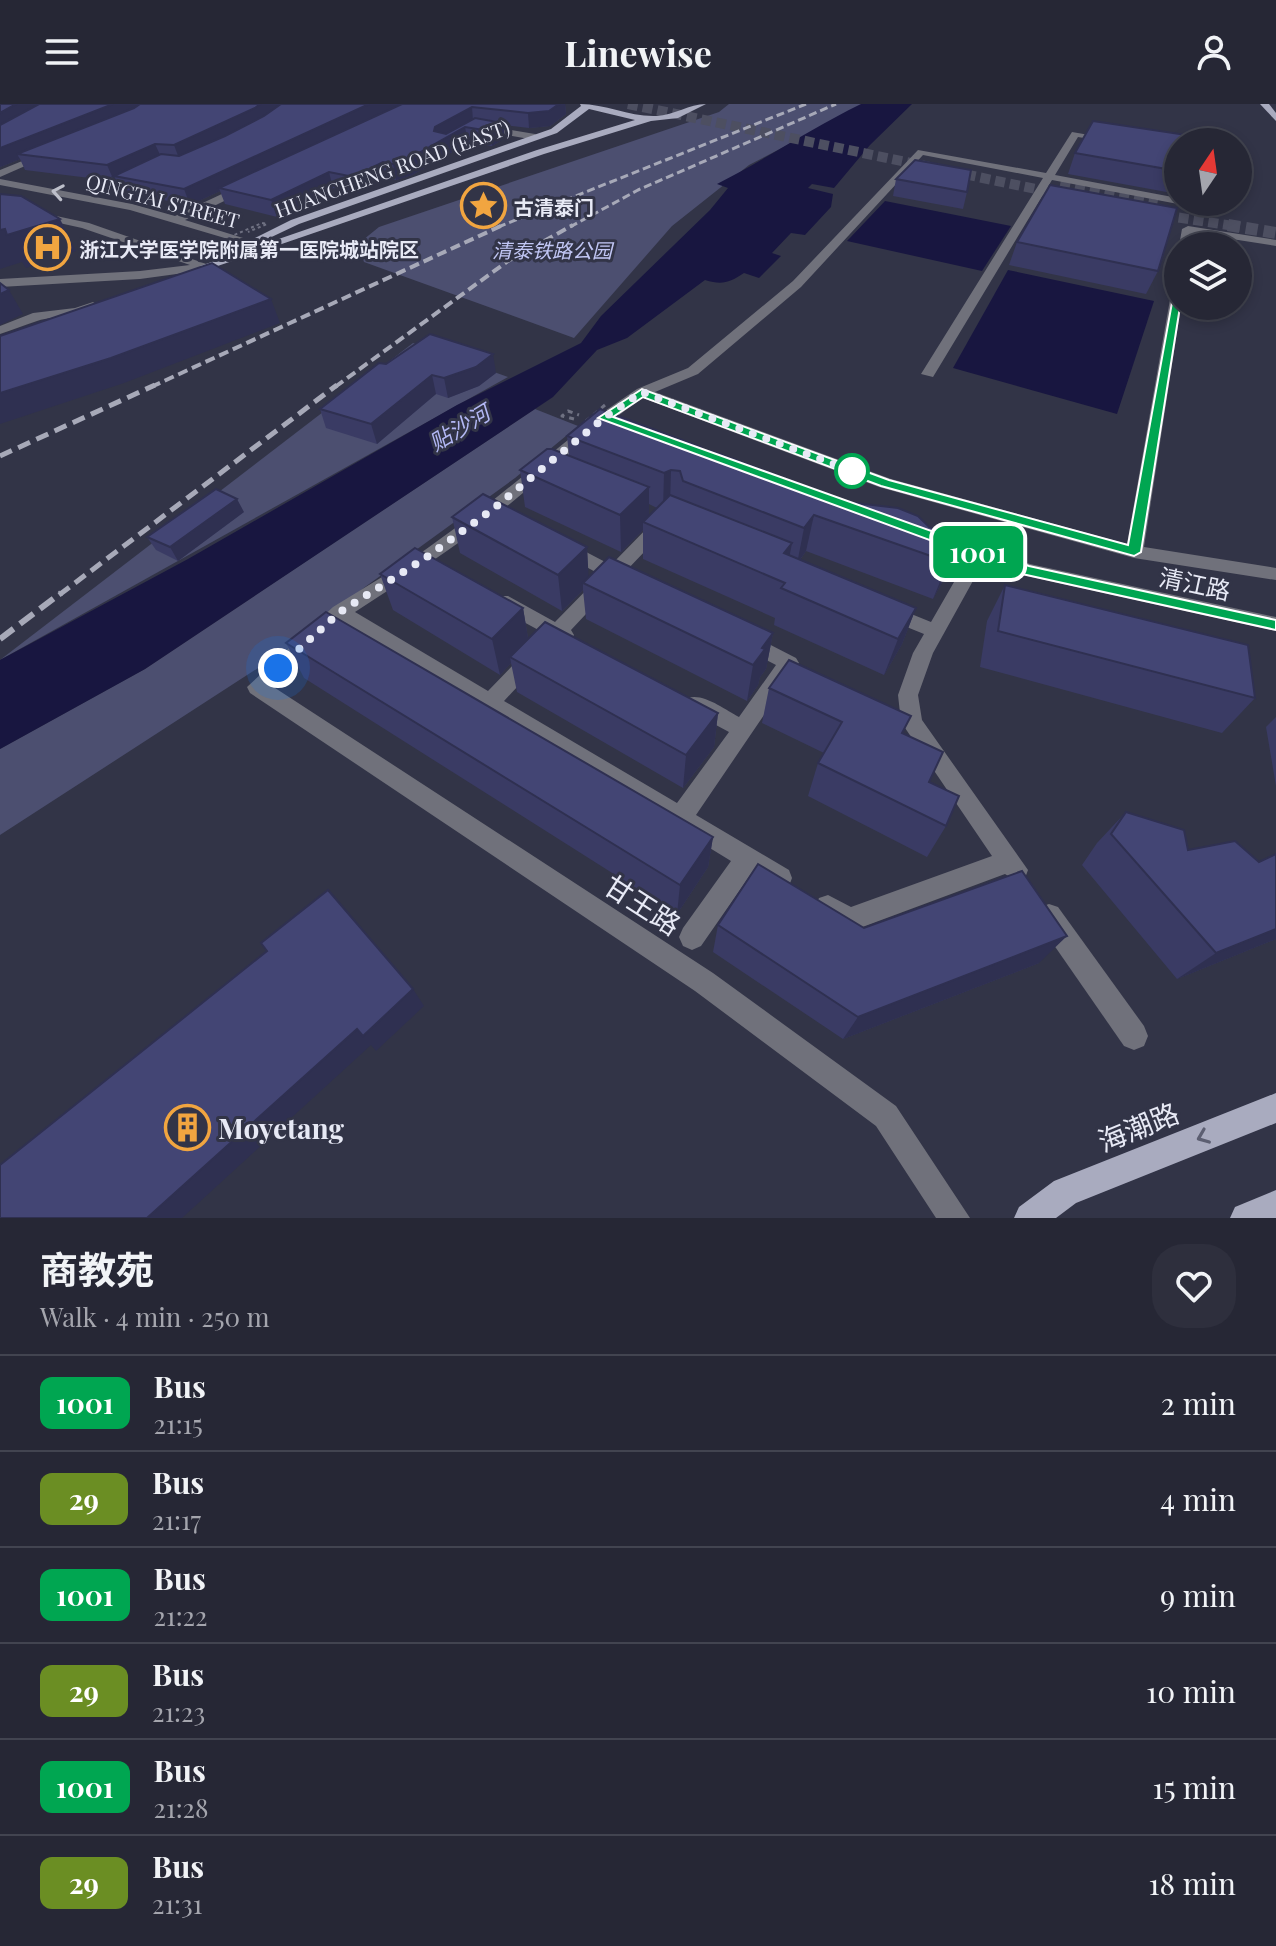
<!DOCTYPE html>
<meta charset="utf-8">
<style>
body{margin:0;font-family:"Playfair Display","Noto Sans SC",serif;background:#2e2f3d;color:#f1f3f6;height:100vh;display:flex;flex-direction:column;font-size:30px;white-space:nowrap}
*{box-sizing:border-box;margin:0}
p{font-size:26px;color:#a4a5ad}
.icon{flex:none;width:44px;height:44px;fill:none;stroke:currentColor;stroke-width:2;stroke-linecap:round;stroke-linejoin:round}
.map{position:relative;height:1114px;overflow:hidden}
.drawer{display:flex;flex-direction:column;background:#262735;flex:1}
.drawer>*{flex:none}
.badge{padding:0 16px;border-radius:12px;font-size:28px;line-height:52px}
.needle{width:52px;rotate:13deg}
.buttons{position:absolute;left:1164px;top:24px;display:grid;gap:16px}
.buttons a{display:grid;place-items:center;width:88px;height:88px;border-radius:50%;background:#262735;box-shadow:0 4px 12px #0003,0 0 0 2px #424450;font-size:40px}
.you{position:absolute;width:40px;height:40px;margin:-20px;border:6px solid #fff;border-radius:50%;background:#1a73e8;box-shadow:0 0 0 12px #1a73e833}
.map>.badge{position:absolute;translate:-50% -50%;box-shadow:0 0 0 4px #fff}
.round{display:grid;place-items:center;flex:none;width:84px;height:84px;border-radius:32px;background:#2e2f3d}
.headline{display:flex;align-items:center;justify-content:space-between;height:136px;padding:0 40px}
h1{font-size:38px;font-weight:700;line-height:60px}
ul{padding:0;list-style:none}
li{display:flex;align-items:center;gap:24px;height:96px;padding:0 40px;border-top:2px solid #424450}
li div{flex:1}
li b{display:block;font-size:30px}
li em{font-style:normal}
li .badge{min-width:88px;font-weight:700;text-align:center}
header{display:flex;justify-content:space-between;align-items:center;height:104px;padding:0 40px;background:#262735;font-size:36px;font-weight:700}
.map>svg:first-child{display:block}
.green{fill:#4c4f70}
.water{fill:#181640}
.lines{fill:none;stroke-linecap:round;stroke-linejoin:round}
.major-tunnel-far1{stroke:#4d4f61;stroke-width:10;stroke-dasharray:10 5;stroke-linecap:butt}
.major-tunnel{stroke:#4d4f61;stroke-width:12;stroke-dasharray:12 6;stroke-linecap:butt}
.path{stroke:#6f7182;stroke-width:3;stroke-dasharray:5 5;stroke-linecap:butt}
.minor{fill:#70717b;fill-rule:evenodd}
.major{fill:#a9abbf;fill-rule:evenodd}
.rail-far3{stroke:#a7a9b8;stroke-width:3;stroke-dasharray:8 4;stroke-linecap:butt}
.rail-far2{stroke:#a7a9b8;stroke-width:4;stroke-dasharray:10 5;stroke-linecap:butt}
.rail-far1{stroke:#a7a9b8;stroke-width:5;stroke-dasharray:13 7;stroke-linecap:butt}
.rail{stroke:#a7a9b8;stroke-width:6;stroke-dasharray:17 8;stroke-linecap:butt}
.path-bridge-far1{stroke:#6f7182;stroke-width:2;stroke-dasharray:3 3;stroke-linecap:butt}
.path-bridge{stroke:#6f7182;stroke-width:3;stroke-dasharray:5 5;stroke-linecap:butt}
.wall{fill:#3a3b64;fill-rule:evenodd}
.shaded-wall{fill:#2f3051}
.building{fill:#434574;stroke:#2f3051;stroke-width:2}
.oneway{stroke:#bdbfca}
.oneway2{stroke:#5c5e71}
.line{fill:#00a651;stroke:#fff;stroke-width:2}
.walk{stroke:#e7e9f5;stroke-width:8;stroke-dasharray:0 14.4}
.stop-dot{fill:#fff;stroke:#00a651;stroke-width:4}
.labels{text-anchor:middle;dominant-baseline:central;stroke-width:6;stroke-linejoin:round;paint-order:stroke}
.far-street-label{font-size:20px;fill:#e7e9f5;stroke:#323447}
.far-poi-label{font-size:20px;font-weight:bold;fill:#e7e9f5;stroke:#323447;text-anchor:start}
.far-park-label{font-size:20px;font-style:italic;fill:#c1c6f4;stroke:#323447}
.far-water-label{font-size:22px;font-style:italic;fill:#b3b8f5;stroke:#323447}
.street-label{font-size:24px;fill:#e7e9f5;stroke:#323447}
.near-street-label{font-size:28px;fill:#e7e9f5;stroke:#323447}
.near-poi-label{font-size:28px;font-weight:bold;fill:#e7e9f5;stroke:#323447;text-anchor:start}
</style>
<header><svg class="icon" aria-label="menu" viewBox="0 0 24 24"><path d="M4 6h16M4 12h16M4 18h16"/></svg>Linewise<svg class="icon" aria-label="person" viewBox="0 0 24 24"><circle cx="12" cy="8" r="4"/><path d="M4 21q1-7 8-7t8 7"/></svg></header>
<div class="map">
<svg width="1276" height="1114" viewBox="0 0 1276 1114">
<rect width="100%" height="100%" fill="#323447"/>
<g class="green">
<path d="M729 0H866L749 61 672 122 574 234 364 158 358 140 379 123 719 8Z"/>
<path d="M413 239 508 273 0 556Z"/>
<path d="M535 305 578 322 515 374 365 483 289 544 0 731V645L145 565Z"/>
</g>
<g class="water">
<path d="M861 0H912L870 41 834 84 812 80 808 84 833 90 831 103 805 131 791 129 772 149 781 152 759 174 744 169C729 179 722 181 705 176L627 234 597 246 553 293 145 565 0 645V556L188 455 457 301 581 239 601 212 710 106 728 84 717 80C766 55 812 24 861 0Z"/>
<path d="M885 97 1011 122 982 167 847 137Z"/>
<path d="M1008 166 1154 197 1117 310 953 264Z"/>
</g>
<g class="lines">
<g class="major-tunnel-far1">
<path d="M628 0 1074 93"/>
<path d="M1060 81 1157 101"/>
<path d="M1149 109 1240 123"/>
</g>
<path class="major-tunnel" d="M1228 121 1276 129"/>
<path class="path" d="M574 315 562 312 568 307 579 311"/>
<g class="minor">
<path d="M480 21 535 30 540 33 535 36 477 26Z"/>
<path d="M1072 28 1118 36 1113 39 1078 33 1055 71 1178 94V98H1183L1178 100 1052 76 933 273 921 270 1043 74 923 51 801 183 698 270 655 288 891 375 1127 440 1172 184 1178 180V202H1181L1144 443 1276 464V476L1134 454 879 383 643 294C593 328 548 369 500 408 454 444 404 476 355 508L488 587 544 529 494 502 492 497 494 492H508L555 518 601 471 557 447 554 443 557 439H569L611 461 656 415H668L671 419 668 423 625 468 632 475 629 480 615 479 571 526 574 531 571 536 560 537 504 597 677 699 729 628 688 606 685 600 688 594C704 589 725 606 739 613L776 561 737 541 734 536 737 531H751L796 554 799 559 796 564 696 711 789 766 792 774 789 782 780 786 751 770 701 842 692 846 683 842 679 833 683 824 731 757 341 518 272 582 713 869 896 1002 970 1114H936L876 1022 695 887 250 589 247 583 333 503 418 451 487 401 599 311 637 285 688 264 793 177 918 46 1046 69Z"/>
<path d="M42 49 50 51 0 73V66Z"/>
<path d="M0 75 132 100 175 112 241 81H249V85L185 116 275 144 265 146 130 106 0 81Z"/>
<path d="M0 100 89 119 212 162 206 166 140 175 0 183V175L140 167 190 161 82 124 0 106Z"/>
<path d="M1188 122 1276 136V142L1193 129 1191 142H1179L1182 125Z"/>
<path d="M93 198 99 202C81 216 58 210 37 217 24 221 13 226 0 230V222L33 209 75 204Z"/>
<path d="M935 427 1030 460 1276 513V527L1027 472 984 457 933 549 918 591 922 616 1028 766 1025 774 1016 777 1005 770 849 828 819 812 815 803 819 794 828 791 851 803 992 752 901 618 898 591 913 549 924 530 882 513 880 508 889 501 931 518 969 452 929 437 926 433 929 429Z"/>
<path d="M1049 800 1058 803 1144 922 1148 932 1144 942 1134 946 1124 942 1040 821 1036 812 1040 803Z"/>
</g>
<g class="major">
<path d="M580 0C606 0 630 13 656 12 675 11 689 0 706 0L678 14 651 17 544 50 206 166 200 162 537 46 635 16 589 5 557 29 299 120 261 138 251 136 291 116 551 25 581 2Z"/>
<path d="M1260 0H1269L1276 9V17Z"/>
<path d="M1276 989V1019L1076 1099 1056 1114H1014L1019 1103 1054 1077Z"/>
<path d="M1276 1086V1114H1230L1235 1103Z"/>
</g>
<g class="rail-far3">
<path d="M498 123 806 0"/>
<path d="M570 123 638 86 836 0"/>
</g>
<g class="rail-far2">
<path d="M151 283 503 121"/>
<path d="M335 283 508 157 573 121"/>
</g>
<g class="rail-far1">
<path d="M0 352 155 281"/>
<path d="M59 491 337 281"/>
</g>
<path class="rail" d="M0 535 61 489"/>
<path class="path-bridge-far1" d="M218 138 262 119 267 120 248 128"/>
<path class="path-bridge" d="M586 317 605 301"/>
</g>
<g class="wall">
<path d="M0 0H565L566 10 550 22 529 24 503 21 505 34 492 42 468 39 412 71 396 76 386 74 358 89 333 84 277 113 225 100 220 87 190 101 121 88 116 76 114 77 25 66 20 55 0 63Z"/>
<path d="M1178 38V77L1172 89 1068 70 1075 49Z"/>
<path d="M896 75 967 88 963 105 893 92Z"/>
<path d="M1017 138 1158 167 1146 190 1009 161Z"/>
<path d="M386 260 496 269 479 282 448 294 436 290 377 340 326 324 320 305Z"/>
<path d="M567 332 704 347 847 398 960 434 946 471 933 495 806 447 800 456 916 504 902 540 884 571 774 521 775 514 643 455V426L621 448 525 403 520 366 569 351ZM649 400 657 404 649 412Z"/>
<path d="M244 408 178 457 156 446 147 433Z"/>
<path d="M452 413 587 443 588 473 773 529 766 565 760 573 758 581 747 597 586 515 583 486 562 507 460 449Z"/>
<path d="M380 470 523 504 528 534 718 609 714 643 683 684 517 588 511 559 500 571 393 506Z"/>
<path d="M1005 481 1255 594 1222 629 980 563 987 517Z"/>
<path d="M286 539 713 733 708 763 677 810 304 574Z"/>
<path d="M769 584 904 630 929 678 946 722 927 753 808 692 818 659 824 649 762 619Z"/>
<path d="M1276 613V682L1266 623Z"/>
<path d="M1126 708 1188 746 1259 758 1276 750V835L1177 875 1082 761 1097 739Z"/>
<path d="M718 821 864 824 1039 859 843 935 713 848Z"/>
</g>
<g class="shaded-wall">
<path d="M16 0H50L0 28V9Z"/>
<path d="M113 0H146L17 50 20 55 0 63V44Z"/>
<path d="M260 0H284L259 18 180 57 174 41Z"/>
<path d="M369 0H410L219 84 220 87 190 101 184 85Z"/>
<path d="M559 0H565L566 10 550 22 529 24 528 9Z"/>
<path d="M472 3 473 17 465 23 468 39 412 71 396 76 393 60 435 23Z"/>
<path d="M503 19 505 34 492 42 490 27Z"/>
<path d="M155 40 162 55 114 72 116 76 114 77 107 61Z"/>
<path d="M383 58 386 74 358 89 354 73Z"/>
<path d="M329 68 333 84 277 113 271 96Z"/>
<path d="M60 115 76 147 26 164 22 158 0 165V126Z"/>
<path d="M9 186 23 210 0 221V190Z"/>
<path d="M271 195 280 219 124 279 0 320V289Z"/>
<path d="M493 250 496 269 479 282 448 294 444 274Z"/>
<path d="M432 271 436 290 377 340 371 320Z"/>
<path d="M671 366 670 402 663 406 664 369Z"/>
<path d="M649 383V420L643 418V426L621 448 620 411Z"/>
<path d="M237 395 244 408 178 457 170 443Z"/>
<path d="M814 411 806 447 797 460 804 424Z"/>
<path d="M960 434 946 471 933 495 948 458Z"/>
<path d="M792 439 785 476 784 449Z"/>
<path d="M587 443 589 480 583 479V486L562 507 558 471Z"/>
<path d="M523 504 529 540 510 553 511 559 500 571 492 535Z"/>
<path d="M916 504 902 540 884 571 898 535Z"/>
<path d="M773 529 766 565 760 573 758 581 747 597 753 561 762 544Z"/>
<path d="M718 609 714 643 683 684 686 651Z"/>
<path d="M713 733 708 763 677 810 680 781Z"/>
<path d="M1276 825V835L1177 875 1216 849Z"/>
<path d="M1067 832 1039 859 843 935 858 913Z"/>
<path d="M413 885 424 902 376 947 371 941 182 1114H147L357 925Z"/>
</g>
<g class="building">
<path d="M0 0H16L0 9Z"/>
<path d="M39 0H113L0 44V21Z"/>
<path d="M140 0H260L255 4 174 41 155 40 107 61 17 50 134 4Z"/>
<path d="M281 0H369L184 85 114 72 161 50 179 52 225 32 264 12Z"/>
<path d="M402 0H559L549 7 528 9 472 3 435 23 434 27 446 30 475 14 503 19 490 27 465 23 408 55 393 60 383 58 354 73 329 68 271 96 219 84Z"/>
<path d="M1093 17 1193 32 1192 38H1178V67L1075 49Z"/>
<path d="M915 56 971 66 967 88 896 75Z"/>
<path d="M1050 81 1177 104 1158 167 1017 138Z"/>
<path d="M0 90 21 92 60 115 7 131 5 125 0 126Z"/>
<path d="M212 159 271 195 111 254 0 289V232Z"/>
<path d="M0 179 9 186 0 190Z"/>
<path d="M430 230 493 250 476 263 444 274 432 271 371 320 320 305 379 259 386 260Z"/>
<path d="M600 305 701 343 704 347H712L847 398 898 404 918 412 929 423 960 434 948 458 814 411 804 424 683 377 680 367 671 366 664 369 567 332Z"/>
<path d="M547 345H552L649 383 620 411 520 366Z"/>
<path d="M216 385 237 395 170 443 147 433Z"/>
<path d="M483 390 587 443 558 471 452 413Z"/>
<path d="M670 391 792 439 784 449 916 504 898 535 781 484 785 479 643 418Z"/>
<path d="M415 444 523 504 492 535 380 470Z"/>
<path d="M609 453 773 529 762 544 765 545 753 561 583 479Z"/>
<path d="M1005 481 1248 541 1255 594 998 527Z"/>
<path d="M326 508 713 733 680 781 286 539Z"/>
<path d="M545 518 718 609 686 651 510 553Z"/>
<path d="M789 556 911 612 902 629 943 648 929 678 959 692 946 722 818 659 842 618 769 584Z"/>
<path d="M1126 708 1184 726 1188 746 1235 737 1259 758 1276 750V825L1216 849 1111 730Z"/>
<path d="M758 760 864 824 1022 767 1067 832 858 913 718 821Z"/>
<path d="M328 786 413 885 363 932 357 925 147 1114H0V1061L267 847 261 839Z"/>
</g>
<defs><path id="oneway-chevron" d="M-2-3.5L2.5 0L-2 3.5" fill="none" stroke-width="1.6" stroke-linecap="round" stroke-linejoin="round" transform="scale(2)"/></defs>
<use class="oneway" href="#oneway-chevron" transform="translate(58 88) rotate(-170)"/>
<use class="oneway2" href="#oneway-chevron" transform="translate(1203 1033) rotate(158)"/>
<path class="line" d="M1175 182 1183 184 1141 448 1134 452 881 382 643 293 613 313 1029 462 1276 516V526L1022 470 598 314 642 285 889 376 1128 441Z"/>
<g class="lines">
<path class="walk" d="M278 564 340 508 424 455 493 405 604 314 642 288 852 367"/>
</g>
<defs>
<symbol id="sight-ring" viewBox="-11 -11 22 22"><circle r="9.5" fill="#323447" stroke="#f1a540" stroke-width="1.5"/><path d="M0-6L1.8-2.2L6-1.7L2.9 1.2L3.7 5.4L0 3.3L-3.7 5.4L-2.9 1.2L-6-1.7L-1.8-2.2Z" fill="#f1a540"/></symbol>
<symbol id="hospital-ring" viewBox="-11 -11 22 22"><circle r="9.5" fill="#323447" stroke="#f1a540" stroke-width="1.5"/><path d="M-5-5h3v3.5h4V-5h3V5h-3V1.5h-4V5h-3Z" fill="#f1a540"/></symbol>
<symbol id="building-ring" viewBox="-11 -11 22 22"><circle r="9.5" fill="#323447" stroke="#f1a540" stroke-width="1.5"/><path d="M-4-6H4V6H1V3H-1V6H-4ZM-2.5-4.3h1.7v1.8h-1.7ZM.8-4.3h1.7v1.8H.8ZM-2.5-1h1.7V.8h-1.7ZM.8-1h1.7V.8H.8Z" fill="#f1a540"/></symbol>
</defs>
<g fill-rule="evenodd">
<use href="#sight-ring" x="458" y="76" width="51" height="51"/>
<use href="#hospital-ring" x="22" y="118" width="51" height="51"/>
<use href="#building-ring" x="162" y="998" width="51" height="51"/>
</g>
<circle class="stop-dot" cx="852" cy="367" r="16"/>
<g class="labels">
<g class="far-street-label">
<text transform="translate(392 64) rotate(-20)">HUANCHENG ROAD (EAST)</text>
<text transform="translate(163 96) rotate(15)">QINGTAI STREET</text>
</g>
<g class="far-poi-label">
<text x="514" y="102">古清泰门</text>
<text x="79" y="144">浙江大学医学院附属第一医院城站院区</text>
</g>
<g class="far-park-label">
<text x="552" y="145">清泰铁路公园</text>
</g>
<g class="far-water-label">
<text transform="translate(459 323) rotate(-31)">贴沙河</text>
</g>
<g class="street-label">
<text transform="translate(1195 479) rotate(12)">清江路</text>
</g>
<g class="near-street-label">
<text transform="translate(643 800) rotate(33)">甘王路</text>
<text transform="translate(1138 1022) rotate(-22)">海潮路</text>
</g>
<g class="near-poi-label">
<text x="218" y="1023">Moyetang</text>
</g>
</g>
</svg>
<div class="buttons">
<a><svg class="needle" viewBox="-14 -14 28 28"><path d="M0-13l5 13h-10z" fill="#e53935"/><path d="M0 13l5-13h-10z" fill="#a4a5ad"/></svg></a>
<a><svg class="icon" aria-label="layers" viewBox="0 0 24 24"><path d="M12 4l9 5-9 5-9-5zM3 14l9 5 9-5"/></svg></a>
</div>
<div class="you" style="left:278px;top:564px"></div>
<b class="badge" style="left:978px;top:448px;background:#00a651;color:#fff">1001</b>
</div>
<section class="drawer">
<div class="headline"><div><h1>商教苑</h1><p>Walk · 4 min · 250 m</p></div><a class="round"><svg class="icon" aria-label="heart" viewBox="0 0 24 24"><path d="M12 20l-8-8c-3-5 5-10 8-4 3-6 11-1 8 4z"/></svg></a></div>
<ul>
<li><span class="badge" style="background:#00a651;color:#fff">1001</span><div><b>Bus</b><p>21:15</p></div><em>2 min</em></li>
<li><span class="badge" style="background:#6b8e23;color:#fff">29</span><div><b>Bus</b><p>21:17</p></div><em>4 min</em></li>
<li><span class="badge" style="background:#00a651;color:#fff">1001</span><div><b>Bus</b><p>21:22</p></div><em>9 min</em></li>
<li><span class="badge" style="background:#6b8e23;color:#fff">29</span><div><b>Bus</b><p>21:23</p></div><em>10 min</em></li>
<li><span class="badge" style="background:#00a651;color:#fff">1001</span><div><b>Bus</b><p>21:28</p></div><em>15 min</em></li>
<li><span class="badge" style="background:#6b8e23;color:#fff">29</span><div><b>Bus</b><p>21:31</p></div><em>18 min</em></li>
</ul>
</section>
